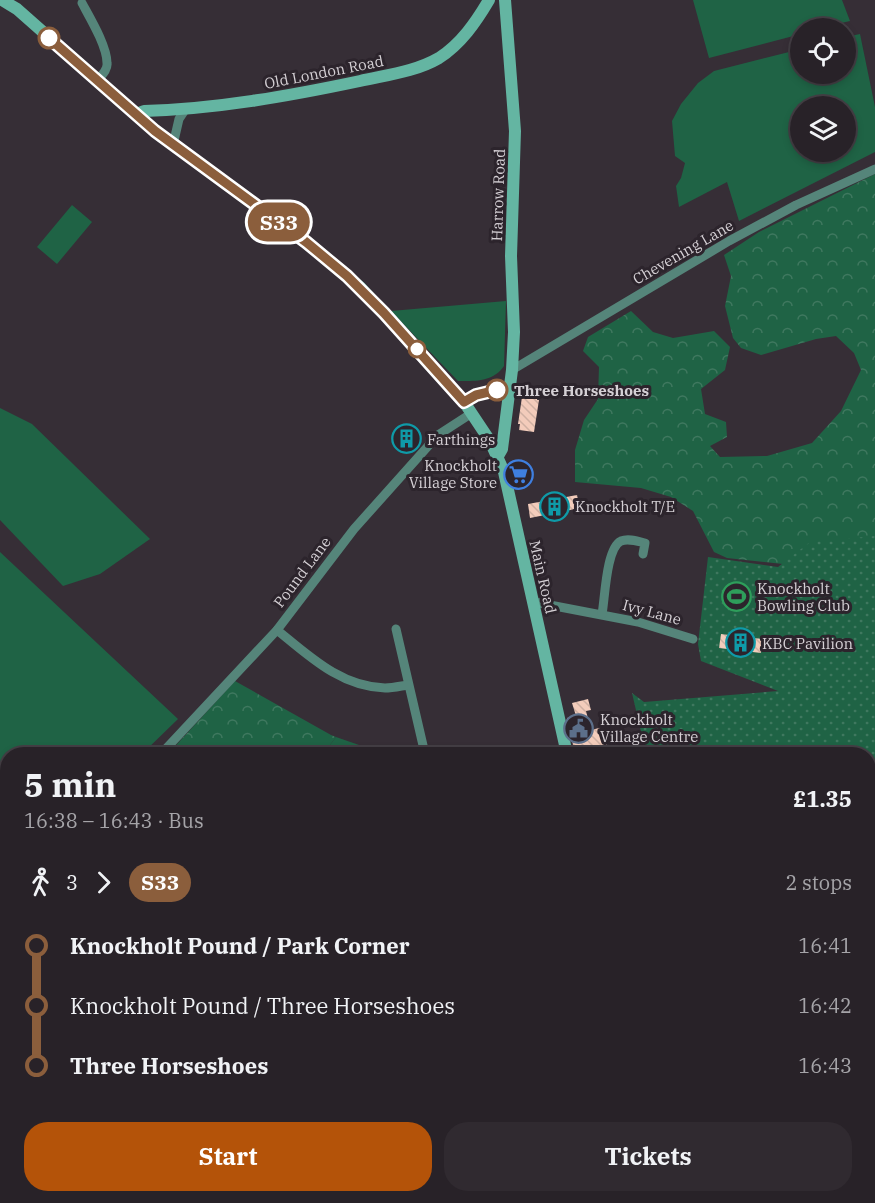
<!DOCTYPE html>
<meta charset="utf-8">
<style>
body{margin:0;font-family:"IBM Plex Serif",serif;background:#302a30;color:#f1f3f6;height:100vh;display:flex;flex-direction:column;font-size:22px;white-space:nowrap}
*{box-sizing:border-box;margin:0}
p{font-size:20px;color:#a5a4a8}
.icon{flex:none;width:33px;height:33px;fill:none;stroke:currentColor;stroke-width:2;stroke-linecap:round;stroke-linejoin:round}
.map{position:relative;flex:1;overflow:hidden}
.details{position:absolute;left:0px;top:747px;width:876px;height:456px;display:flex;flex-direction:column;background:#282228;border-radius:24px 24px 0 0;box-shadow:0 3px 9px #0003,0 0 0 2px #443f45}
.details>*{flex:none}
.badge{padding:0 12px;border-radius:20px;font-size:21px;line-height:39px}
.buttons{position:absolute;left:790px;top:18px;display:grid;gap:12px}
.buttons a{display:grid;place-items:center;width:66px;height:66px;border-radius:50%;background:#282228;box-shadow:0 3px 9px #0003,0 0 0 2px #443f45;font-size:30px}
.map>.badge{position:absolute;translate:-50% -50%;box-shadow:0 0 0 3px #fff}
.legs{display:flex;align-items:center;gap:9px;height:66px;padding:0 24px;font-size:20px}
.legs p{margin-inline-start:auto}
.overview{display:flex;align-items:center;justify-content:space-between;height:102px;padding:0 24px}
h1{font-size:33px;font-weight:800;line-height:45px}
.action{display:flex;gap:12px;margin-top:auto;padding:12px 24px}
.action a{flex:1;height:69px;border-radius:24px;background:#b45309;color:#fff;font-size:24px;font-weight:800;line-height:69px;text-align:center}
.action a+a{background:#302a30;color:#f1f3f6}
ul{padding:0 24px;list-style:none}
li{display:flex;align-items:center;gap:21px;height:60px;font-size:22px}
li i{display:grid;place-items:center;width:9px;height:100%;margin:0 8px;background:currentColor}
li i::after{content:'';width:15px;height:15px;margin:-8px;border:4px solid;border-radius:50%;background:#282228}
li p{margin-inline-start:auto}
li:first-child i{background:linear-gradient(#0000 50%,currentColor 0)}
li:last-child i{background:linear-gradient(currentColor 50%,#0000 0)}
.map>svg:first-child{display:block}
.grass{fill:#1f6345;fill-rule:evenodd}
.forest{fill:url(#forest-crowns)}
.park{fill:url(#park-dots)}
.building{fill:url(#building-back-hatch)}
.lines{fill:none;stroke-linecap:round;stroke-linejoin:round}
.street{stroke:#55857a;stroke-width:9}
.secondary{stroke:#64b5a2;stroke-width:12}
.line-1-casing{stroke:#fff;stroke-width:14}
.line-1{stroke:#8b5e3c;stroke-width:9}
.stop-1-dot{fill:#fff;stroke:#8b5e3c;stroke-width:3}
.labels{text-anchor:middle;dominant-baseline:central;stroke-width:6;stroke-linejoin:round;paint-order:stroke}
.street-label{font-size:15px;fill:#d5d0d5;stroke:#2c242c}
.stop-label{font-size:15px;font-weight:bold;fill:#d5d0d5;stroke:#2c242c;text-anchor:start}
.poi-label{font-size:15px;fill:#d5d0d5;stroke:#2c242c;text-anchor:start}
</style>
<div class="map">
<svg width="875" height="1203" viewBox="0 0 875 1203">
<defs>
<pattern id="forest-crowns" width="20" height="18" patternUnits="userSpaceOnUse" patternTransform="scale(1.5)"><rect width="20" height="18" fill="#1f6345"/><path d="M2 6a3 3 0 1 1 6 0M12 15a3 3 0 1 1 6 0" fill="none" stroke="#3f785f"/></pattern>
<pattern id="park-dots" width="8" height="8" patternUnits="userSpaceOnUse" patternTransform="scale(1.5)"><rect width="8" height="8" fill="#1f6345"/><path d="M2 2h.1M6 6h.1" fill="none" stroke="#3f785f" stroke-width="1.8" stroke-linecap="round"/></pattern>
<pattern id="building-back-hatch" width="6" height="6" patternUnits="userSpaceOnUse" patternTransform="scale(1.5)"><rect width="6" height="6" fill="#f3ccbb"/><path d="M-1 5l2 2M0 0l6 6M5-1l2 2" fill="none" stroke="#cfb0a2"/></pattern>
</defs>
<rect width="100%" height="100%" fill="#362e36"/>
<g class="grass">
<path d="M693 0H842L850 21 820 28H801V34L709 58Z"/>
<path d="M860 34 875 107V152L739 221 727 182 679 207 676 186 681 178 685 163 675 156 672 121 681 104 698 83 714 71 801 49V74H846V37ZM801 106H846V152H801Z"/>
<path d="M72 205 92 222 57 264 37 247Z"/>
<path d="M506 301 504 366C493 382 476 381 458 381L391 311Z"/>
<path d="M0 408 32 424 150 539 100 574 63 586 0 520Z"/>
<path d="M0 552 178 719 142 754H8L7 895 0 901Z"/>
<path d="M336 737 385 754H323Z"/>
</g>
<g class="forest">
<path d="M875 174V541L783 564 727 558 714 552 693 511 671 497 641 488 575 482V450L584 420 598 399 599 367 583 351 588 337 631 311 653 332 673 338 714 331 730 347 725 370 701 389 705 414 726 422 727 437 710 446 720 457 767 456 812 443 841 411 861 370 854 353 836 336 816 339 761 355 741 348 733 338 725 306 731 276 724 255 759 232Z"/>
<path d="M235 681 331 735 336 737 323 754H168Z"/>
<path d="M41 1196H143L157 1203H43L40 1200Z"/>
<path d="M172 1196H318L302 1199 303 1203H169Z"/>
</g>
<path class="park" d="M875 536V759L869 760 868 754H623L645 749 632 693 644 702 778 691 701 661 698 644 708 557 778 567 810 542Z"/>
<g class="building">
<path d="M525 392 538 394 537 400H539L534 432 519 430 520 424H518L522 397H524Z"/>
<path d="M409 428 416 437 402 450 395 441Z"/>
<path d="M577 495 580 508 530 518 528 504Z"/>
<path d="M721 634 762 639 761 653 719 648Z"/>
<path d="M588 699 591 710 586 711 591 730 603 727 609 754H575L567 718 576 716 572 703Z"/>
</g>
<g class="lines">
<g class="street">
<path d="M82 3C90 18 107 46 107 63 108 69 102 75 98 80"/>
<path d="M173 145 179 119 185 110"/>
<path d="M512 370 729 241 796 205 875 169"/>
<path d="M464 402C478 393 492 389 509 391"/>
<path d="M534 602 638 622 693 639"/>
<path d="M602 614C605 599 606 548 621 541 628 538 637 541 645 543L643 554"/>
<path d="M396 629 425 754"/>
<path d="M277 630C309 656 341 687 385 688 393 688 401 686 408 685"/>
<path d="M411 752 424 749"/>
<path d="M161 754 277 630 354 529 438 435 472 413"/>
<path d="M0 916 8 909"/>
</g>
<g class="secondary">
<path d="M2 0 17 9 155 131 306 242 360 287 464 402 490 441 504 472 567 754"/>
<path d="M136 114 144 111C216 109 289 96 360 81 386 75 415 72 439 58 461 44 476 22 489 0"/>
<path d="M498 456 502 449 512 370 514 332 511 256 515 131 505 0"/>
<path d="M674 1196 677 1203"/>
</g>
</g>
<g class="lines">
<defs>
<path id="line-1" d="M49 38 155 131 306 242 347 276 384 313 464 402 476 395 497 390"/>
</defs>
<use href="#line-1" class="line-1-casing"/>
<use href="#line-1" class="line-1"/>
</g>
<defs>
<symbol id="building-ring" viewBox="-11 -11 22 22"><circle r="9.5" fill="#2c242c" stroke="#0f9aa8" stroke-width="1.5"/><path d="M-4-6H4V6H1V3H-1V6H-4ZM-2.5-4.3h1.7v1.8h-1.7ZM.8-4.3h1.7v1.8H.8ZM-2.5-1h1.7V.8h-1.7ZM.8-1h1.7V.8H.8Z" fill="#0f9aa8"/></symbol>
<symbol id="supermarket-ring" viewBox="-11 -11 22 22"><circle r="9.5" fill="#2c242c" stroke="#3f7fe0" stroke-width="1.5"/><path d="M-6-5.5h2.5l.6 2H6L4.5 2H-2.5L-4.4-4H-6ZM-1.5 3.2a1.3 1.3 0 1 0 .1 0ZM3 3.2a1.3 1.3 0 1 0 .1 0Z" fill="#3f7fe0"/></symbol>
<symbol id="stadium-ring" viewBox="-11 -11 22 22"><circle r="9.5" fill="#2c242c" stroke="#2e9e5b" stroke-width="1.5"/><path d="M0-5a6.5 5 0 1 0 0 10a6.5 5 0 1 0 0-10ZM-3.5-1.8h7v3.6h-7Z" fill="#2e9e5b"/></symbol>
<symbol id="civic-ring" viewBox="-11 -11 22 22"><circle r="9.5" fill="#2c242c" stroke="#5c6f8a" stroke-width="1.5"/><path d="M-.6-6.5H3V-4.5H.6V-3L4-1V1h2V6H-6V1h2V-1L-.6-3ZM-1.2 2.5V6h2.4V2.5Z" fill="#5c6f8a"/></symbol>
</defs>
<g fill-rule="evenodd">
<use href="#building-ring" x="390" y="422" width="33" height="33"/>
<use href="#supermarket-ring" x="502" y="458" width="33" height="33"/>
<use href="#building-ring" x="538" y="490" width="33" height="33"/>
<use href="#stadium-ring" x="720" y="580" width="33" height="33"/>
<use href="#building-ring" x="724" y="626" width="33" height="33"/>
<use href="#civic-ring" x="562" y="712" width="33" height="33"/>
</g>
<g class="stop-1-dot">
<circle cx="49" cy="38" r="10"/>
<circle cx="417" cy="349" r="8"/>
<circle cx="497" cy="390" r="10"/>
</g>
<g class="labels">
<g class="street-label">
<text transform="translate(324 72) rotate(-11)">Old London Road</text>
<text transform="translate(498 195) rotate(-88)">Harrow Road</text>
<text transform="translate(683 252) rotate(-30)">Chevening Lane</text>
<text transform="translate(302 572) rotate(-53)">Pound Lane</text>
<text transform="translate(543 577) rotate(77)">Main Road</text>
<text transform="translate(652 612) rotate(15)">Ivy Lane</text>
</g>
<g class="stop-label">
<text x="514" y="390">Three Horseshoes</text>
</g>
<g class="poi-label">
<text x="427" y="439">Farthings</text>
<text x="497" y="465" text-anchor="end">Knockholt<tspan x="497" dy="17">Village Store</tspan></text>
<text x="575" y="506">Knockholt T/E</text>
<text x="757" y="588">Knockholt<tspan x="757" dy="17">Bowling Club</tspan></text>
<text x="762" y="643">KBC Pavilion</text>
<text x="600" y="719">Knockholt<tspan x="600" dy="17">Village Centre</tspan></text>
</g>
</g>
</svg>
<div class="buttons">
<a><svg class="icon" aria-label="locate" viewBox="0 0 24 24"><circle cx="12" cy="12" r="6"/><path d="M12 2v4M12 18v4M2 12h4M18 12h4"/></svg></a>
<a><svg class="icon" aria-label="layers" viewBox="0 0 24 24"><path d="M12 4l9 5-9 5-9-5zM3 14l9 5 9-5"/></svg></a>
</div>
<b class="badge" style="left:279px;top:222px;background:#8b5e3c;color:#fff">S33</b>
<section class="details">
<div class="overview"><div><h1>5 min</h1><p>16:38 – 16:43 · Bus</p></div><b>£1.35</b></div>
<div class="legs"><svg class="icon" aria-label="walk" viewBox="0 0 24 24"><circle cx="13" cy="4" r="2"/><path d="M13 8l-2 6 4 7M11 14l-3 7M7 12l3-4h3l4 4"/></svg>3<svg class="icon" aria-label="forward" viewBox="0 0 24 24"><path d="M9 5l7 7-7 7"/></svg><b class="badge" style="background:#8b5e3c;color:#fff">S33</b><p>2 stops</p></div>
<ul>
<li><i style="color:#8b5e3c"></i><b>Knockholt Pound / Park Corner</b><p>16:41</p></li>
<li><i style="color:#8b5e3c"></i><span>Knockholt Pound / Three Horseshoes</span><p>16:42</p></li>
<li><i style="color:#8b5e3c"></i><b>Three Horseshoes</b><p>16:43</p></li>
</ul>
<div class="action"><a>Start</a><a>Tickets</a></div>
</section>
</div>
